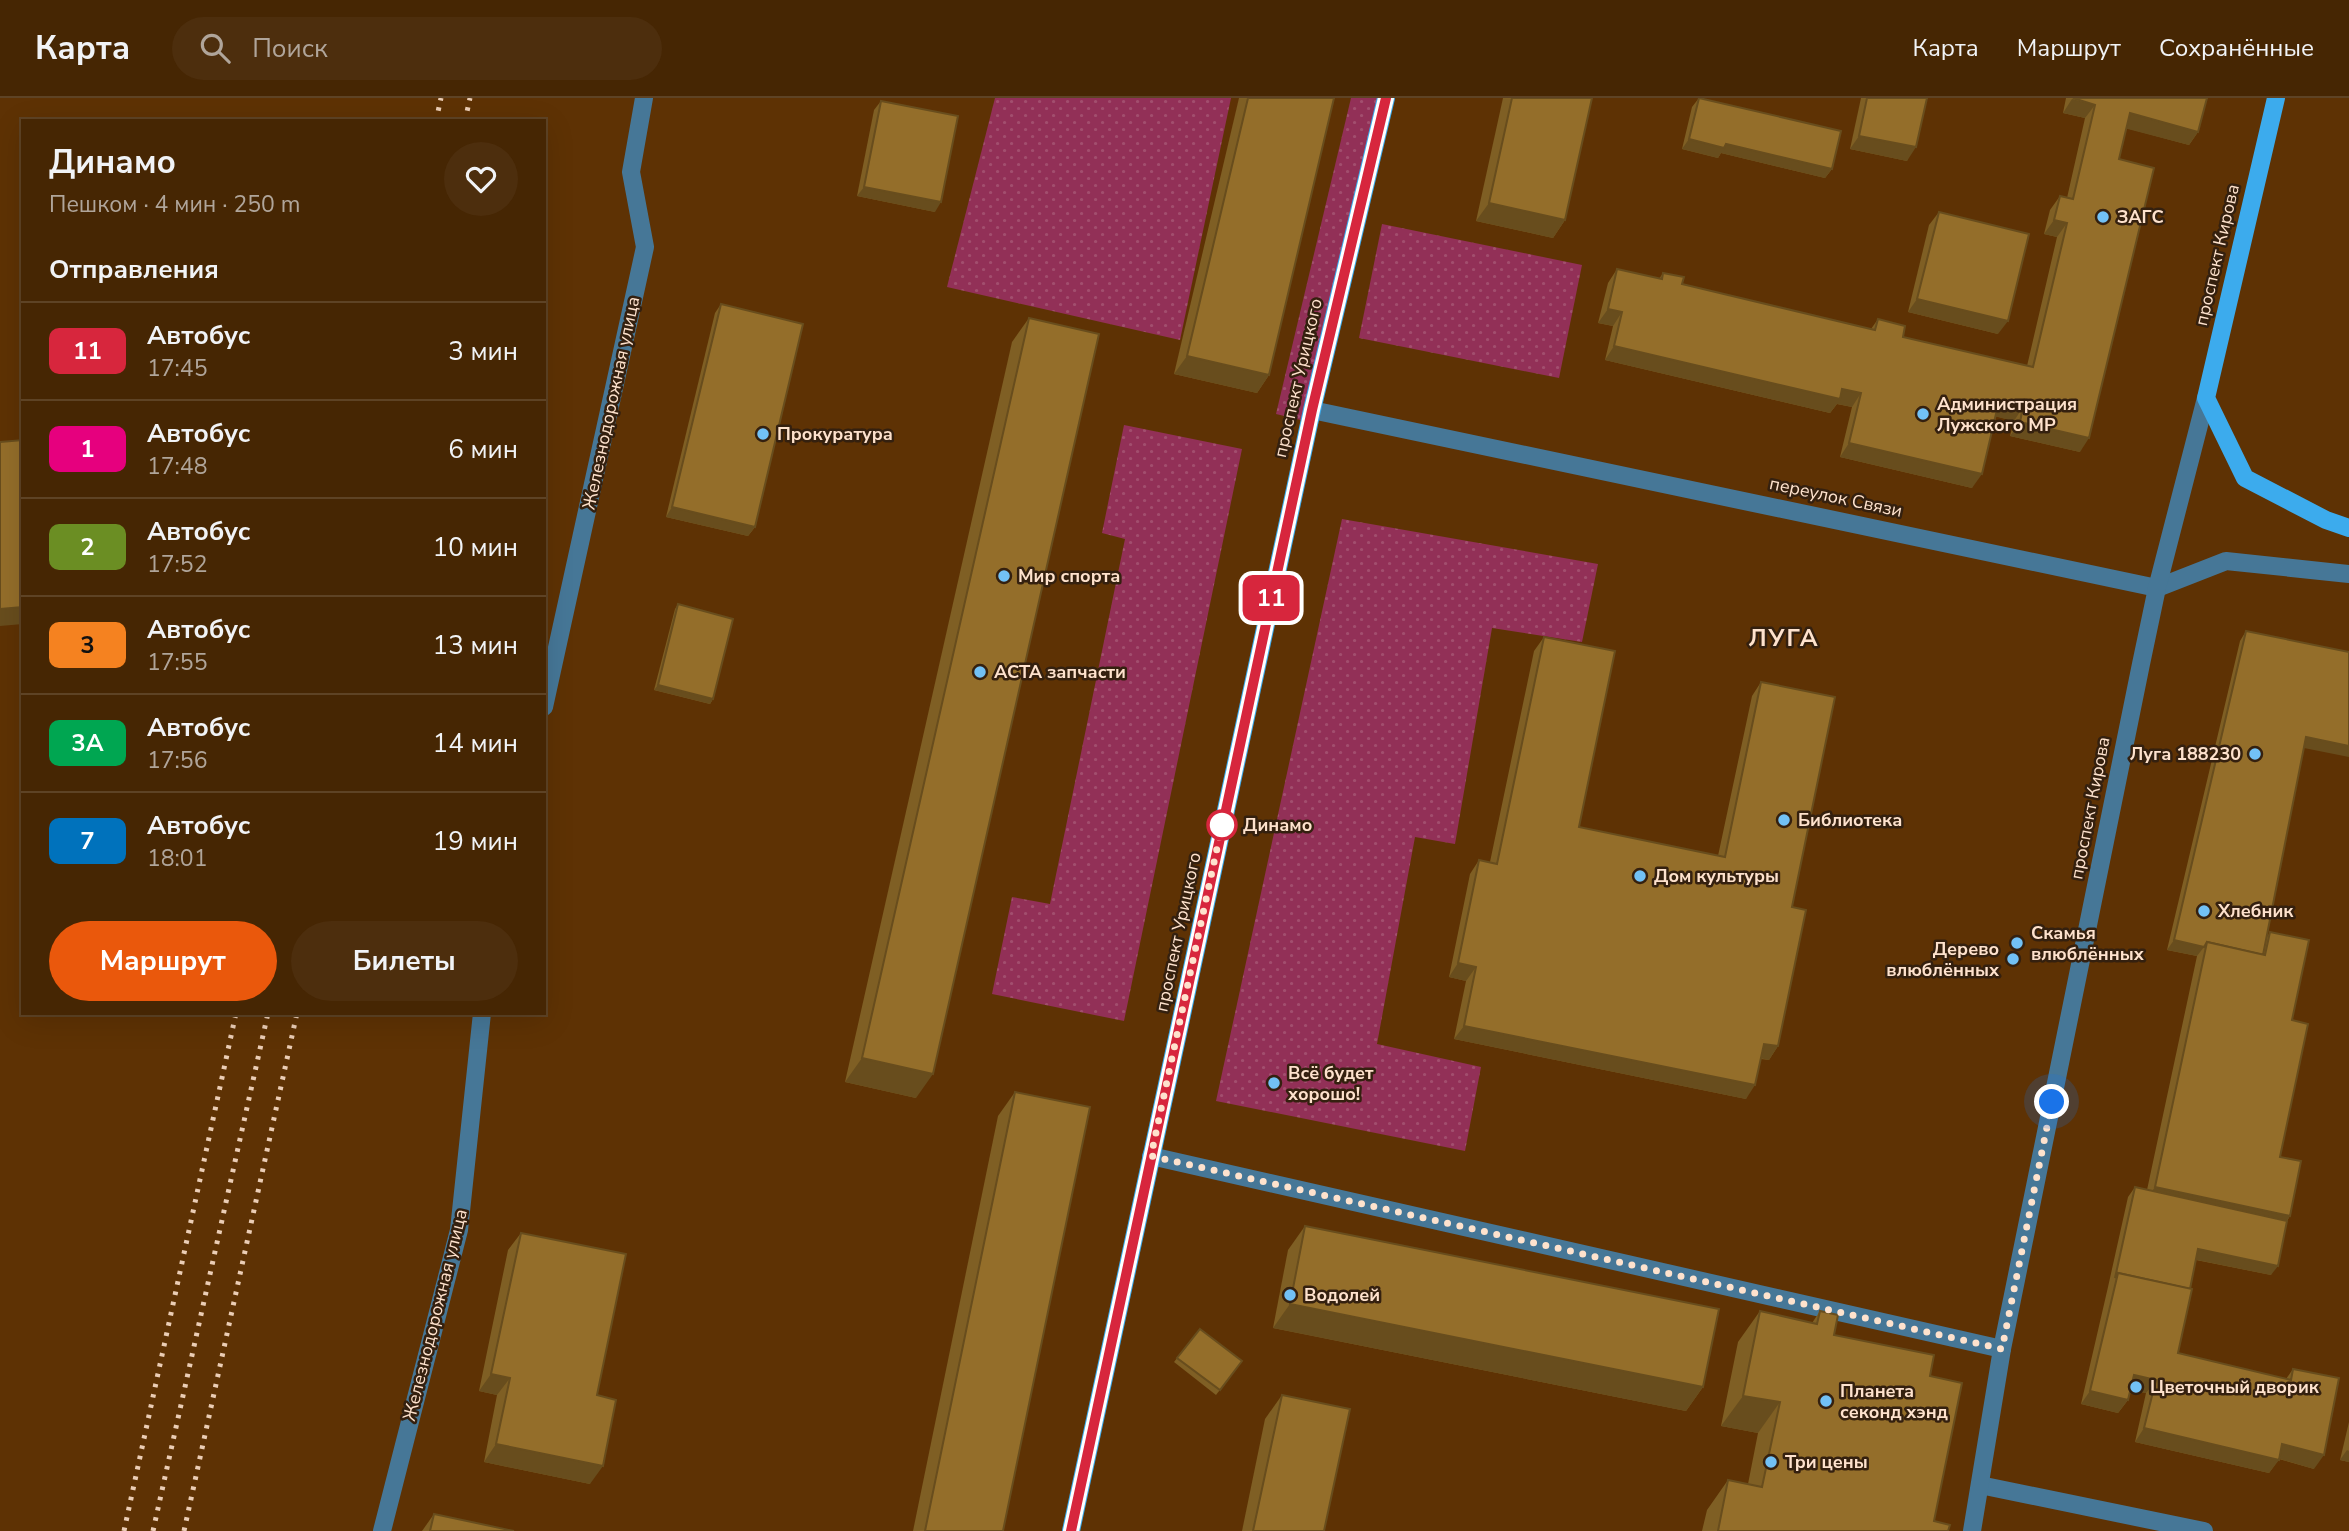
<!DOCTYPE html>
<html lang="ru">
<meta charset="utf-8">
<style>
body{margin:0;font-family:"Nunito Sans",sans-serif;background:#4d2e0d;color:#f1f3f6;height:100vh;display:flex;flex-direction:column;font-size:26px;white-space:nowrap}
*{box-sizing:border-box;margin:0}
p{font-size:23px;color:#b0a59a}
.icon{flex:none;width:38px;height:38px;fill:none;stroke:currentColor;stroke-width:2;stroke-linecap:round;stroke-linejoin:round}
.map{position:relative;flex:1;overflow:hidden}
.sheet{position:absolute;left:21px;top:21px;width:525px;height:896px;display:flex;flex-direction:column;background:#462603;border-radius:0px;box-shadow:0 7px 28px #0002,0 0 0 2px #5e4325}
.sheet>*{flex:none}
.badge{padding:0 14px;border-radius:10px;font-size:24px;line-height:46px}
.you{position:absolute;width:35px;height:35px;margin:-18px;border:5px solid #fff;border-radius:50%;background:#1a73e8;box-shadow:0 0 0 10px #1a73e833}
.map>.badge{position:absolute;translate:-50% -50%;box-shadow:0 0 0 4px #fff}
h2{padding:0 28px;font-size:26px;line-height:63px}
.round{display:grid;place-items:center;flex:none;width:74px;height:74px;border-radius:37px;background:#4d2e0d}
.head{display:flex;align-items:center;justify-content:space-between;height:119px;padding:0 28px}
h1{font-size:33px;font-weight:700;line-height:52px}
.cta{display:flex;gap:14px;margin-top:auto;padding:14px 28px}
.cta a{flex:1;height:80px;border-radius:42px;background:#ea580c;color:#fff;font-size:28px;font-weight:700;line-height:80px;text-align:center}
.cta a+a{background:#4d2e0d;color:#f1f3f6}
ul{padding:0;list-style:none}
li{display:flex;align-items:center;gap:21px;height:98px;padding:0 28px;border-top:2px solid #5e4325}
li div{flex:1}
li b{display:block;font-size:26px}
li em{font-style:normal}
li .badge{min-width:77px;font-weight:700;text-align:center}
header{display:flex;align-items:center;gap:42px;box-sizing:border-box;height:98px;padding:0 35px;background:#462603;border-bottom:2px solid #5e4325}
header strong{font-size:33px}
nav{display:flex;gap:38px;margin-inline-start:auto;font-size:24px}
.search{width:490px;height:63px;background:#4d2e0d;display:flex;align-items:center;gap:18px;box-sizing:border-box;padding:0 24px;border-radius:38px;color:#b0a59a;font-size:26px}
.map>svg:first-child{display:block}
.park{fill:url(#park-dots)}
.lines{fill:none;stroke-linecap:round;stroke-linejoin:round}
.street{stroke:#467797;stroke-width:18}
.primary{stroke:#3cabed;stroke-width:18}
.rail{stroke:#ebcdb5;stroke-width:5;stroke-dasharray:3.5 7;stroke-linecap:butt}
.wall{fill:#7f5f24}
.shaded-wall{fill:#684d1d}
.building{fill:#946e2a;stroke:#684d1d;stroke-width:2}
.line-casing{stroke:#fff;stroke-width:16}
.line{stroke:#d7263d;stroke-width:10}
.walk{stroke:#fee2cd;stroke-width:7;stroke-dasharray:0 12.6}
.poi-dot{fill:#72c1f5;stroke:#34200f;stroke-width:2.5}
.stop-dot{fill:#fff;stroke:#d7263d;stroke-width:3.5}
.labels{text-anchor:middle;dominant-baseline:central;stroke-width:5;stroke-linejoin:round;paint-order:stroke}
.poi-label{font-size:18px;font-weight:bold;fill:#fee2cd;stroke:#34200f;text-anchor:start}
.street-label{font-size:18px;fill:#fee2cd;stroke:#34200f}
.stop-label{font-size:18px;font-weight:bold;fill:#fee2cd;stroke:#34200f;text-anchor:start}
.district-label{font-size:24px;font-weight:bold;letter-spacing:2px;fill:#fee2cd;stroke:#34200f}
</style>
<header>
<strong>Карта</strong>
<div class="search"><svg class="icon" aria-label="search" viewBox="0 0 24 24"><circle cx="10" cy="10" r="6"/><path d="M15 15l6 6"/></svg>Поиск</div>
<nav><a>Карта</a><a>Маршрут</a><a>Сохранённые</a></nav>
</header>
<div class="map">
<svg width="2349" height="1433" viewBox="0 0 2349 1433">
<defs>
<pattern id="park-dots" width="8" height="8" patternUnits="userSpaceOnUse" patternTransform="scale(1.75)"><rect width="8" height="8" fill="#923057"/><path d="M2 2h.1M6 6h.1" fill="none" stroke="#a24e6e" stroke-width="1.8" stroke-linecap="round"/></pattern>
</defs>
<rect width="100%" height="100%" fill="#5e3204"/>
<g class="park">
<path d="M995 0H1231L1180 242 947 189Z"/>
<path d="M1351 0H1387L1313 325 1276 316Z"/>
<path d="M1382 126 1582 167 1559 280 1359 240Z"/>
<path d="M1124 327 1242 351 1124 923 992 896 1012 799 1050 806 1125 441 1102 435Z"/>
<path d="M1342 421 1598 466 1582 544 1492 530 1455 746 1415 739 1377 946 1481 969 1465 1053 1216 1003Z"/>
</g>
<g class="lines">
<g class="street">
<path d="M1312 312 2157 490 2226 463 2349 476"/>
<path d="M544 609 645 149 631 74 644 0"/>
<path d="M1151 1058 2002 1251"/>
<path d="M1980 1387 2204 1433"/>
<path d="M382 1433 459 1132 482 915"/>
<path d="M1972 1433 2002 1251 2141 566 2157 490 2206 300"/>
</g>
<g class="primary">
<path d="M2276 0 2206 300 2245 380 2326 422 2349 430"/>
<path d="M1071 1433 1312 312 1386 0"/>
</g>
<g class="rail">
<path d="M436 23 441 0"/>
<path d="M465 23 470 0"/>
<path d="M124 1433 236 915"/>
<path d="M153 1433 268 915"/>
<path d="M184 1433 297 915"/>
</g>
</g>
<g class="wall">
<path d="M1239 0H1334L1269 277 1257 295 1174 276Z"/>
<path d="M1503 0H1592L1565 122 1553 140 1476 123Z"/>
<path d="M1699 0 1832 71 1825 80 1721 55 1718 60 1682 51 1692 9Z"/>
<path d="M1861 0H1927L1907 63 1850 51Z"/>
<path d="M2066 0H2207L2198 34 2189 47 2126 30 2119 61 2080 354 2010 338 2014 323 1995 318 1972 390 1840 359 1852 309 1837 306 1830 315 1605 262 1613 228 1598 225 1608 185 1617 171 1659 181 1663 175 1682 186 1871 231 1878 221 1903 239 2027 268 2057 139 2044 136 2050 112 2060 98 2067 100 2085 20 2063 15Z"/>
<path d="M881 3 935 114 857 98 874 12Z"/>
<path d="M1939 114 1998 236 1908 214 1929 127Z"/>
<path d="M721 206 755 429 748 438 666 419 715 215Z"/>
<path d="M1029 220 916 1000 845 984 1012 244Z"/>
<path d="M678 506 713 601 710 606 654 592 675 511Z"/>
<path d="M2246 533 2304 649 2267 839 2270 834 2292 922 2280 1059 2290 1118 2287 1123 2271 1177 2196 1162 2178 1255 2286 1281 2293 1271 2314 1371 2279 1361 2269 1375 2135 1344 2146 1295 2130 1292 2128 1302 2118 1315 2081 1306 2108 1189 2128 1099 2135 1089 2147 1092 2197 858 2167 852 2240 543Z"/>
<path d="M1544 539 1579 729 1718 758 1752 598 1761 584 1792 809 1778 948 1769 962 1761 961 1746 1001 1454 941 1466 883 1449 879 1470 776 1479 762 1490 764 1534 553Z"/>
<path d="M1015 994 1003 1433H913L998 1018Z"/>
<path d="M1305 1128 1703 1289 1686 1313 1273 1230 1288 1152Z"/>
<path d="M521 1135 597 1297 590 1386 484 1364 497 1297 479 1293 508 1152Z"/>
<path d="M1760 1213 1812 1225 1820 1213 1834 1237 1930 1278 1934 1423 1948 1433H1702L1707 1412 1728 1382 1748 1386 1758 1335 1721 1328 1738 1244Z"/>
<path d="M1200 1231 1242 1263 1216 1297 1174 1264Z"/>
<path d="M1282 1297 1324 1433H1242L1265 1321Z"/>
<path d="M2349 1324V1364L2340 1362Z"/>
<path d="M434 1416 514 1433H422Z"/>
</g>
<g class="shaded-wall">
<path d="M2072 1 2095 7 2085 20 2063 15Z"/>
<path d="M2130 15 2198 34 2189 47 2120 29Z"/>
<path d="M1859 38 1916 49 1907 63 1850 51Z"/>
<path d="M1689 41 1726 46 1832 71 1825 80 1721 55 1718 60 1682 51Z"/>
<path d="M864 89 941 104 935 114 857 98Z"/>
<path d="M1489 105 1565 122 1553 140 1476 123Z"/>
<path d="M2054 122 2067 125 2057 139 2044 136Z"/>
<path d="M1917 201 2008 223 1998 236 1908 214Z"/>
<path d="M1608 211 1622 214 1613 228 1598 225Z"/>
<path d="M1614 248 1842 291 1861 295 1852 309 1837 306 1830 315 1605 262Z"/>
<path d="M1187 258 1269 277 1257 295 1174 276Z"/>
<path d="M1999 303 2023 309 2014 323 1989 317Z"/>
<path d="M2020 324 2089 340 2080 354 2010 338Z"/>
<path d="M1849 345 1982 376 1972 390 1840 359Z"/>
<path d="M672 409 755 429 748 438 666 419Z"/>
<path d="M23 509V526L0 528V511Z"/>
<path d="M658 587 713 601 710 606 654 592Z"/>
<path d="M2306 639 2349 648V659L2299 649Z"/>
<path d="M2174 842 2204 849 2197 858 2167 852Z"/>
<path d="M1458 865 1476 869 1466 883 1449 879Z"/>
<path d="M1464 928 1755 987 1746 1001 1454 941Z"/>
<path d="M1764 946 1778 948 1769 962 1755 959Z"/>
<path d="M862 960 933 976 916 1000 845 984Z"/>
<path d="M2155 1089 2290 1118 2281 1132 2145 1103Z"/>
<path d="M2198 1151 2278 1168 2271 1177 2192 1161Z"/>
<path d="M1290 1206 1703 1289 1686 1313 1273 1230Z"/>
<path d="M491 1276 510 1280 497 1297 479 1293Z"/>
<path d="M2134 1277 2156 1282 2146 1295 2124 1291Z"/>
<path d="M2090 1293 2128 1302 2118 1315 2081 1306Z"/>
<path d="M1743 1298 1780 1304 1758 1335 1721 1328Z"/>
<path d="M2144 1330 2279 1362 2269 1375 2135 1344Z"/>
<path d="M496 1346 603 1368 590 1386 484 1364Z"/>
<path d="M2282 1346 2324 1357 2314 1371 2273 1359Z"/>
<path d="M2347 1352 2349 1353V1364L2340 1362Z"/>
</g>
<g class="building">
<path d="M1248 0H1334L1269 277 1187 258Z"/>
<path d="M1512 0H1592L1565 122 1489 105Z"/>
<path d="M1699 0 1841 33 1832 71 1726 46 1724 50 1689 41Z"/>
<path d="M1867 0H1927L1916 49 1859 38Z"/>
<path d="M2073 0H2207L2198 34 2130 15 2119 61 2154 70 2089 340 2020 324 2023 309 1999 303 1982 376 1849 345 1861 295 1842 291 1840 301 1614 248 1622 214 1608 211 1617 171 1662 181 1663 175 1684 179 1682 186 1875 232 1878 221 1905 228 1903 239 2033 269 2067 125 2054 122 2060 98 2073 101 2095 7Z"/>
<path d="M881 3 958 18 941 104 864 89Z"/>
<path d="M1939 114 2029 136 2008 223 1917 201Z"/>
<path d="M721 206 803 226 755 429 672 409Z"/>
<path d="M1029 220 1099 236 933 976 862 960Z"/>
<path d="M23 342V509L0 511V344Z"/>
<path d="M678 506 733 521 713 601 658 587Z"/>
<path d="M2246 533 2349 554V648L2306 639 2263 857 2207 844 2204 849 2174 842Z"/>
<path d="M1544 539 1615 553 1579 729 1725 759 1761 584 1835 599 1792 809 1806 812 1778 948 1764 946 1755 987 1464 928 1476 869 1458 865 1479 762 1497 766Z"/>
<path d="M2270 834 2309 842 2292 922 2308 926 2280 1059 2301 1063 2290 1118 2155 1089 2207 844 2265 857Z"/>
<path d="M1015 994 1090 1009 1003 1433H925Z"/>
<path d="M2135 1089 2287 1123 2278 1168 2198 1151 2190 1191 2118 1175 2115 1180Z"/>
<path d="M1305 1128 1719 1211 1703 1289 1290 1206Z"/>
<path d="M521 1135 626 1156 597 1297 616 1302 603 1368 496 1346 510 1280 491 1276Z"/>
<path d="M2118 1175 2192 1191 2178 1255 2291 1282 2293 1271 2339 1280 2324 1357 2282 1346 2279 1362 2144 1330 2156 1282 2134 1277 2128 1302 2090 1293Z"/>
<path d="M1760 1213 1817 1226 1820 1213 1838 1217 1834 1237 1934 1257 1930 1278 1962 1285 1934 1423 1950 1427 1948 1433H1718L1728 1382 1762 1389 1780 1304 1743 1298Z"/>
<path d="M1200 1231 1242 1263 1220 1292 1177 1260Z"/>
<path d="M1282 1297 1350 1311 1324 1433H1253Z"/>
<path d="M434 1416 514 1433H430Z"/>
</g>
<g class="lines">
<defs>
<path id="line" d="M1071 1433 1312 312 1386 0"/>
</defs>
<use href="#line" class="line-casing"/>
<use href="#line" class="line"/>
<path class="walk" d="M1222 727 1151 1058 2002 1251 2052 1004"/>
</g>
<g class="poi-dot">
<circle cx="2103" cy="119" r="7"/>
<circle cx="1923" cy="316" r="7"/>
<circle cx="763" cy="336" r="7"/>
<circle cx="1004" cy="478" r="7"/>
<circle cx="980" cy="574" r="7"/>
<circle cx="2255" cy="656" r="7"/>
<circle cx="1784" cy="722" r="7"/>
<circle cx="1640" cy="778" r="7"/>
<circle cx="2204" cy="813" r="7"/>
<circle cx="2017" cy="845" r="7"/>
<circle cx="2013" cy="861" r="7"/>
<circle cx="1274" cy="985" r="7"/>
<circle cx="1290" cy="1197" r="7"/>
<circle cx="2136" cy="1289" r="7"/>
<circle cx="1826" cy="1303" r="7"/>
<circle cx="1771" cy="1364" r="7"/>
</g>
<circle class="stop-dot" cx="1222" cy="727" r="14"/>
<g class="labels">
<g class="poi-label">
<text x="2117" y="119">ЗАГС</text>
<text x="1937" y="306">Администрация<tspan x="1937" dy="21">Лужского МР</tspan></text>
<text x="777" y="336">Прокуратура</text>
<text x="1018" y="478">Мир спорта</text>
<text x="994" y="574">АСТА запчасти</text>
<text x="2241" y="656" text-anchor="end">Луга 188230</text>
<text x="1798" y="722">Библиотека</text>
<text x="1654" y="778">Дом культуры</text>
<text x="2218" y="813">Хлебник</text>
<text x="2031" y="835">Скамья<tspan x="2031" dy="21">влюблённых</tspan></text>
<text x="1999" y="851" text-anchor="end">Дерево<tspan x="1999" dy="21">влюблённых</tspan></text>
<text x="1288" y="975">Всё будет<tspan x="1288" dy="21">хорошо!</tspan></text>
<text x="1304" y="1197">Водолей</text>
<text x="2150" y="1289">Цветочный дворик</text>
<text x="1840" y="1293">Планета<tspan x="1840" dy="21">секонд хэнд</tspan></text>
<text x="1785" y="1364">Три цены</text>
</g>
<g class="street-label">
<text transform="translate(2217 157) rotate(-77)">проспект Кирова</text>
<text transform="translate(1298 280) rotate(-77)">проспект Урицкого</text>
<text transform="translate(611 305) rotate(-78)">Железнодорожная улица</text>
<text transform="translate(1836 399) rotate(12)">переулок Связи</text>
<text transform="translate(2090 710) rotate(-79)">проспект Кирова</text>
<text transform="translate(1178 834) rotate(-78)">проспект Урицкого</text>
<text transform="translate(435 1217) rotate(-76)">Железнодорожная улица</text>
</g>
<g class="stop-label">
<text x="1243" y="727">Динамо</text>
</g>
<g class="district-label">
<text x="1784" y="540">ЛУГА</text>
</g>
</g>
</svg>
<div class="you" style="left:2052px;top:1004px"></div>
<b class="badge" style="left:1271px;top:500px;background:#d7263d;color:#fff">11</b>
<section class="sheet">
<div class="head"><div><h1>Динамо</h1><p>Пешком · 4 мин · 250 m</p></div><a class="round"><svg class="icon" aria-label="heart" viewBox="0 0 24 24"><path d="M12 20l-8-8c-3-5 5-10 8-4 3-6 11-1 8 4z"/></svg></a></div>
<h2>Отправления</h2>
<ul>
<li><span class="badge" style="background:#d7263d;color:#fff">11</span><div><b>Автобус</b><p>17:45</p></div><em>3 мин</em></li>
<li><span class="badge" style="background:#e6007e;color:#fff">1</span><div><b>Автобус</b><p>17:48</p></div><em>6 мин</em></li>
<li><span class="badge" style="background:#6b8e23;color:#fff">2</span><div><b>Автобус</b><p>17:52</p></div><em>10 мин</em></li>
<li><span class="badge" style="background:#f58220;color:#111">3</span><div><b>Автобус</b><p>17:55</p></div><em>13 мин</em></li>
<li><span class="badge" style="background:#00a651;color:#fff">3А</span><div><b>Автобус</b><p>17:56</p></div><em>14 мин</em></li>
<li><span class="badge" style="background:#0072bc;color:#fff">7</span><div><b>Автобус</b><p>18:01</p></div><em>19 мин</em></li>
</ul>
<div class="cta"><a>Маршрут</a><a>Билеты</a></div>
</section>
</div>
